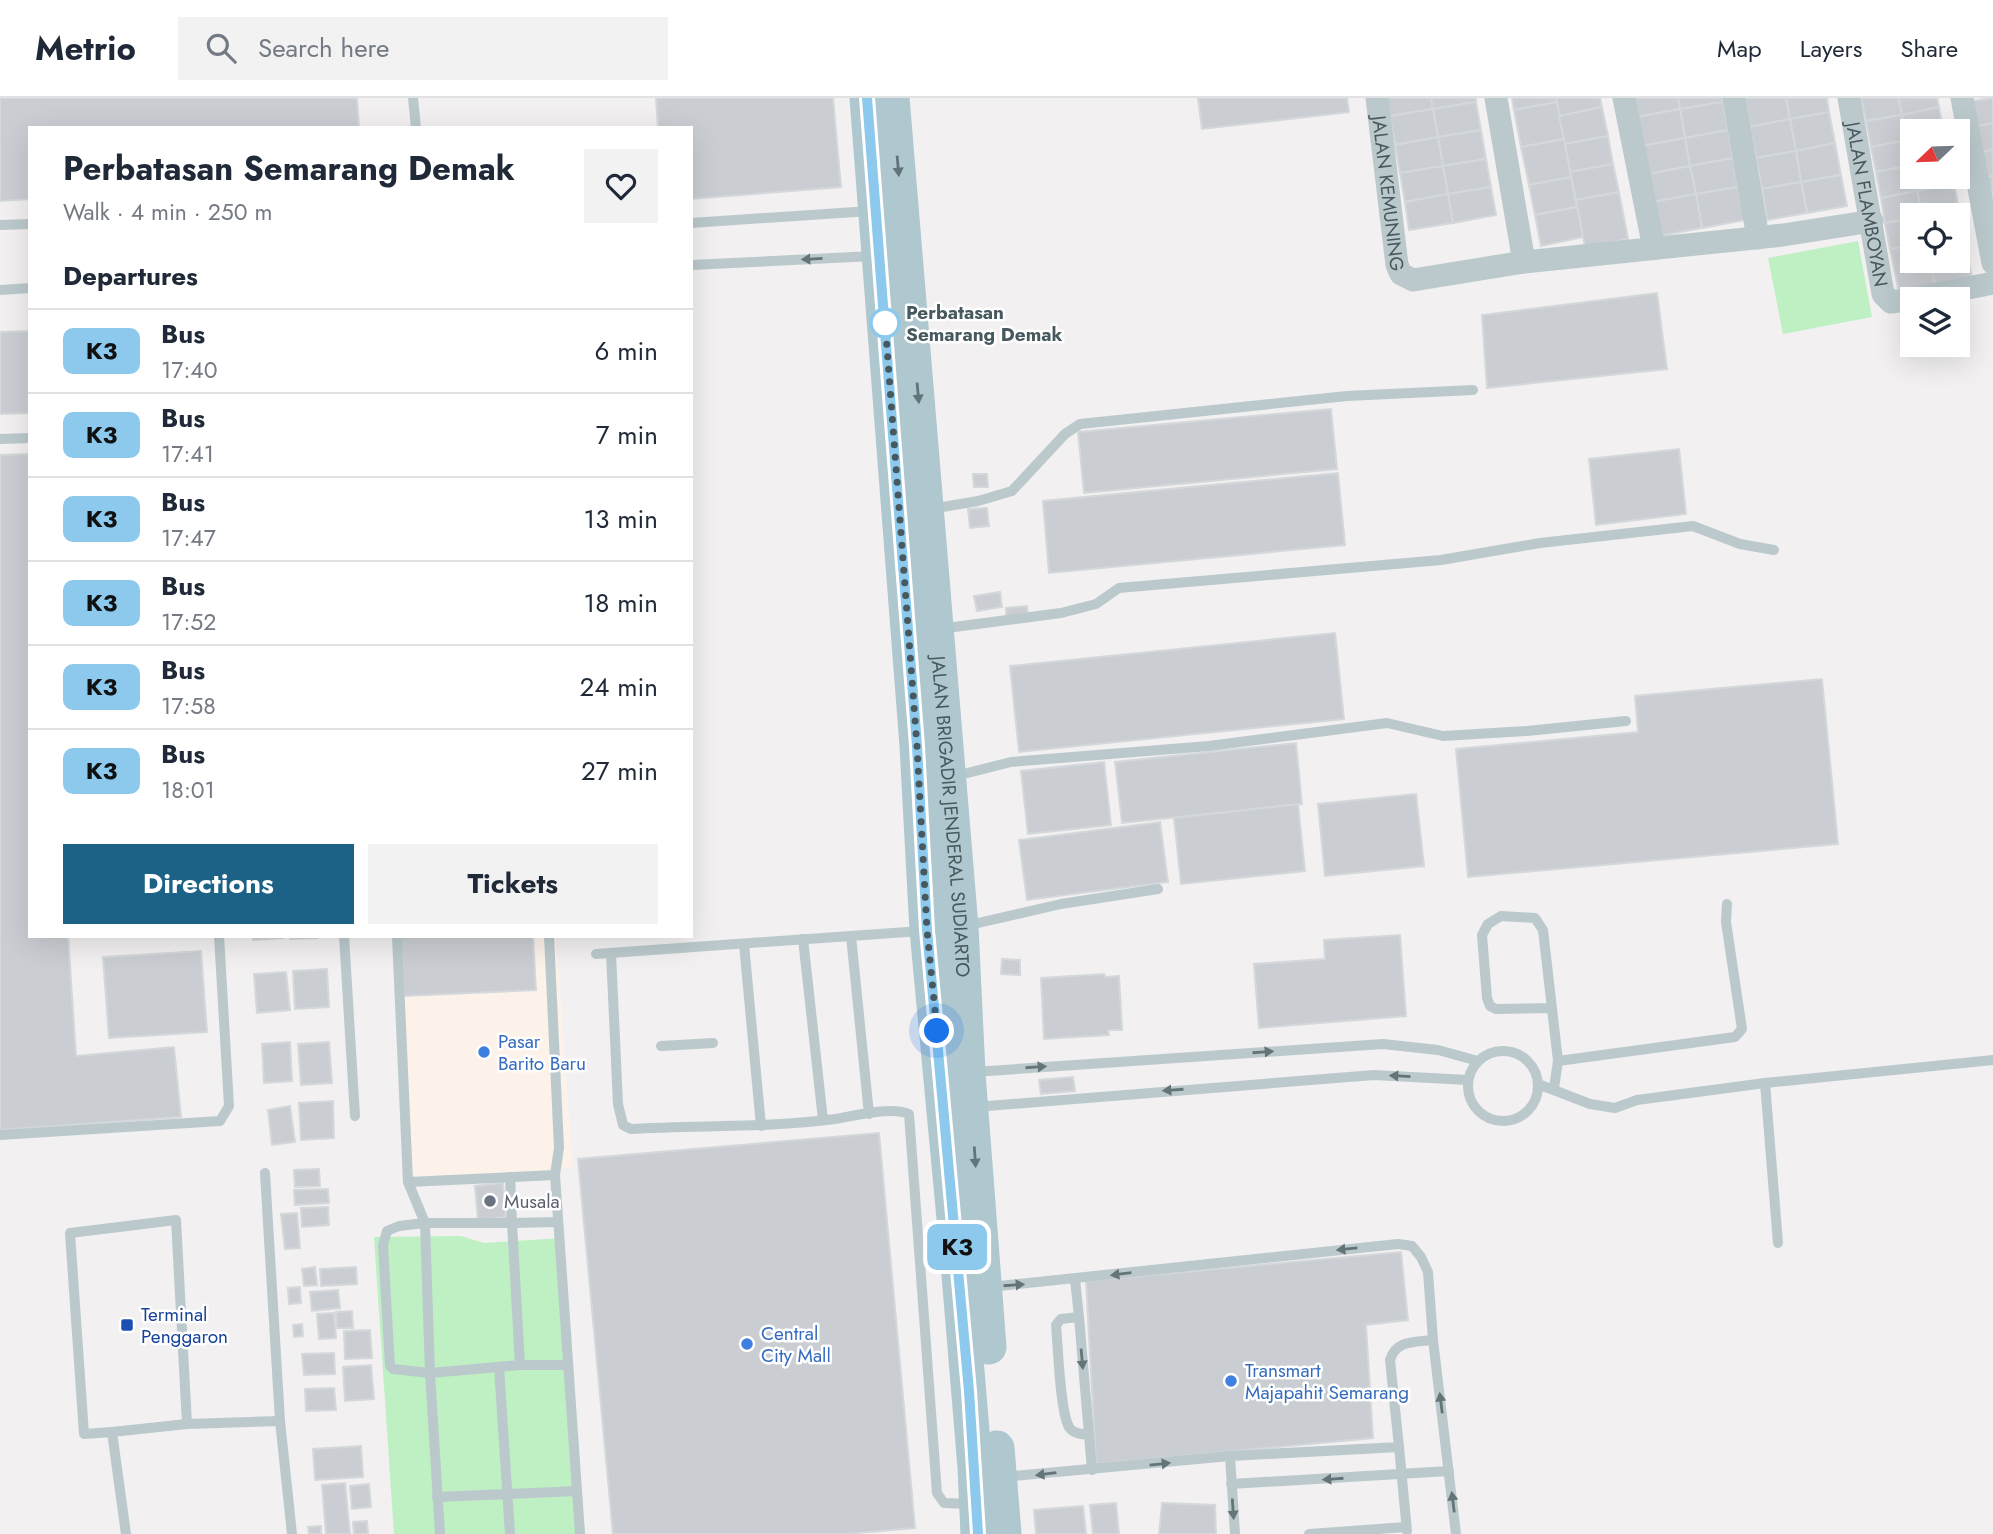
<!DOCTYPE html>
<meta charset="utf-8">
<style>
body{margin:0;font-family:Jost,sans-serif;background:#f2f2f3;color:#1f2937;height:100vh;display:flex;flex-direction:column;font-size:26px;white-space:nowrap}
*{box-sizing:border-box;margin:0}
p{font-size:23px;color:#747a83}
.icon{flex:none;width:38px;height:38px;fill:none;stroke:currentColor;stroke-width:2;stroke-linecap:round;stroke-linejoin:round}
.map{position:relative;flex:1;overflow:hidden}
.panel{position:absolute;left:28px;top:28px;width:665px;height:812px;display:flex;flex-direction:column;background:#fff;border-radius:0px;box-shadow:0 7px 28px #0002}
.panel>*{flex:none}
.badge{padding:0 14px;border-radius:10px;font-size:24px;line-height:46px}
.needle{width:46px;rotate:247deg}
.tools{position:absolute;left:1900px;top:21px;display:grid;gap:14px}
.tools a{display:grid;place-items:center;width:70px;height:70px;border-radius:0px;background:#fff;box-shadow:0 7px 28px #0002;font-size:35px}
.you{position:absolute;width:35px;height:35px;margin:-18px;border:5px solid #fff;border-radius:50%;background:#1a73e8;box-shadow:0 0 0 10px #1a73e833}
.map>.badge{position:absolute;translate:-50% -50%;box-shadow:0 0 0 4px #fff}
h2{padding:0 35px;font-size:26px;line-height:63px}
.round{display:grid;place-items:center;flex:none;width:74px;height:74px;border-radius:0px;background:#f2f2f3}
.overview{display:flex;align-items:center;justify-content:space-between;height:119px;padding:0 35px}
h1{font-size:33px;font-weight:700;line-height:52px}
.button{display:flex;gap:14px;margin-top:auto;padding:14px 35px}
.button a{flex:1;height:80px;border-radius:0px;background:#1b6286;color:#fff;font-size:28px;font-weight:700;line-height:80px;text-align:center}
.button a+a{background:#f2f2f3;color:#1f2937}
ul{padding:0;list-style:none}
li{display:flex;align-items:center;gap:21px;height:84px;padding:0 35px;border-top:2px solid #e0e1e3}
li div{flex:1}
li b{display:block;font-size:26px}
li em{font-style:normal}
li .badge{min-width:77px;font-weight:700;text-align:center}
header{display:flex;align-items:center;gap:42px;box-sizing:border-box;height:98px;padding:0 35px;background:#fff;border-bottom:2px solid #e0e1e3}
header strong{font-size:33px}
nav{display:flex;gap:38px;margin-inline-start:auto;font-size:24px}
.search{width:490px;height:63px;background:#f2f2f3;display:flex;align-items:center;gap:18px;box-sizing:border-box;padding:0 24px;border-radius:0px;color:#747a83;font-size:26px}
.map>svg:first-child{display:block}
.commercial{fill:#fcf2ea}
.green{fill:#bef0c4}
.building{fill:#caced2;stroke:#d4d8db;stroke-width:2}
.lines{fill:none;stroke-linecap:round;stroke-linejoin:round}
.lane{stroke:#bbc9cd;stroke-width:10}
.street{stroke:#bbc9cd;stroke-width:23}
.primary{stroke:#afc7cf;stroke-width:35}
.oneway{fill:#61747a}
.oneway2{fill:#64757a}
.line-casing{stroke:#fff;stroke-width:16}
.line{stroke:#8cc9ec;stroke-width:10}
.walk{stroke:#47595e;stroke-width:7;stroke-dasharray:0 12.6}
.stop-dot{fill:#fff;stroke:#8cc9ec;stroke-width:3.5}
.shop-dot{fill:#3f7fe0;stroke:#fff;stroke-width:2.5}
.worship-dot{fill:#6b7280;stroke:#fff;stroke-width:2.5}
.transit-dot{fill:#1a4fb4;stroke:#fff;stroke-width:2.5}
.labels{text-anchor:middle;dominant-baseline:central;stroke-width:5;stroke-linejoin:round;paint-order:stroke}
.street-label{font-size:19px;fill:#47595e;stroke:#fff}
.stop-label{font-size:19px;font-weight:bold;fill:#47595e;stroke:#fff;text-anchor:start}
.shop-label{font-size:19px;fill:#366cbe;stroke:#fff;text-anchor:start}
.worship-label{font-size:19px;fill:#5b616d;stroke:#fff;text-anchor:start}
.transit-label{font-size:19px;fill:#164399;stroke:#fff;text-anchor:start}
</style>
<header>
<strong>Metrio</strong>
<div class="search"><svg class="icon" aria-label="search" viewBox="0 0 24 24"><circle cx="10" cy="10" r="6"/><path d="M15 15l6 6"/></svg>Search here</div>
<nav><a>Map</a><a>Layers</a><a>Share</a></nav>
</header>
<div class="map">
<svg width="1993" height="1436" viewBox="0 0 1993 1436">
<rect width="100%" height="100%" fill="#f2f0f0"/>
<path class="commercial" d="M396 838H556L573 1070 414 1082Z"/>
<g class="green">
<path d="M1858 143 1872 219 1783 236 1768 160Z"/>
<path d="M461 1138 484 1145 562 1140 585 1436H394L374 1139Z"/>
</g>
<g class="building">
<path d="M0 0H357L359 30H30V101L0 103Z"/>
<path d="M656 0H833L841 89 691 101V30H658Z"/>
<path d="M1198 0H1347L1349 14 1202 31Z"/>
<path d="M1387 0H1431L1433 11 1390 18Z"/>
<path d="M1431 0H1476V4L1433 11Z"/>
<path d="M1512 0H1556L1557 4 1514 12Z"/>
<path d="M1556 0H1600L1602 9 1559 18Z"/>
<path d="M1633 0H1678L1680 11 1637 19Z"/>
<path d="M1678 0H1722L1723 4 1680 11Z"/>
<path d="M1745 0H1786L1790 21 1750 29Z"/>
<path d="M1786 0H1827L1829 14 1790 21Z"/>
<path d="M1861 0H1899L1902 17 1866 23Z"/>
<path d="M1899 0H1937L1939 9 1902 17Z"/>
<path d="M1993 0V25L1977 28 1972 3Z"/>
<path d="M1476 4 1481 32 1438 39 1433 11Z"/>
<path d="M1557 4 1564 41 1521 49 1514 12Z"/>
<path d="M1723 4 1728 32 1685 40 1680 11Z"/>
<path d="M1602 9 1608 38 1565 46 1559 18Z"/>
<path d="M1939 9 1943 33H1913V41L1907 42 1902 17Z"/>
<path d="M1433 11 1438 39 1395 47 1390 18Z"/>
<path d="M1680 11 1685 40 1642 48 1637 19Z"/>
<path d="M1829 14 1835 45 1796 53 1790 21Z"/>
<path d="M1902 17 1907 42 1871 49 1866 23Z"/>
<path d="M1790 21 1796 53 1756 60 1750 29Z"/>
<path d="M1993 25V52L1982 54 1977 28Z"/>
<path d="M1481 32 1486 61 1443 68 1438 39Z"/>
<path d="M1728 32 1733 60 1690 68 1685 40Z"/>
<path d="M1608 38 1613 66 1570 74 1565 46Z"/>
<path d="M1438 39 1443 68 1400 75 1395 47Z"/>
<path d="M1685 40 1690 68 1648 76 1642 48Z"/>
<path d="M1564 41 1571 79 1529 87 1521 49Z"/>
<path d="M1913 41V67H1912L1907 42Z"/>
<path d="M1907 42 1912 67 1876 74 1871 49Z"/>
<path d="M1835 45 1841 77 1801 84 1796 53Z"/>
<path d="M1993 52V78L1987 79 1982 54Z"/>
<path d="M1796 53 1801 84 1762 91 1756 60Z"/>
<path d="M1733 60 1738 89 1696 96 1690 68Z"/>
<path d="M1486 61 1491 89 1448 96 1443 68Z"/>
<path d="M1613 66 1619 94 1576 102 1570 74Z"/>
<path d="M1912 67 1917 93 1881 100 1876 74Z"/>
<path d="M1443 68 1448 96 1405 104 1400 75Z"/>
<path d="M1690 68 1696 96 1653 104 1648 76Z"/>
<path d="M1841 77 1847 108 1807 115 1801 84Z"/>
<path d="M1993 78V105L1987 79Z"/>
<path d="M1571 79 1577 109 1535 117 1529 87Z"/>
<path d="M1914 79H1952L1954 86 1917 93Z"/>
<path d="M1801 84 1807 115 1767 122 1762 91Z"/>
<path d="M1954 86 1959 111 1922 117 1917 93Z"/>
<path d="M1491 89 1496 117 1453 125 1448 96Z"/>
<path d="M1738 89 1745 122 1702 130 1696 96Z"/>
<path d="M1917 93 1922 117H1913V120L1885 125 1881 100Z"/>
<path d="M1619 94 1628 141 1585 149 1576 102Z"/>
<path d="M1448 96 1453 125 1409 132 1405 104Z"/>
<path d="M1696 96 1702 130 1659 138 1653 104Z"/>
<path d="M1577 109 1583 139 1541 148 1535 117Z"/>
<path d="M1959 111 1964 137 1958 138V117H1928Z"/>
<path d="M1913 120V147L1890 151 1885 125Z"/>
<path d="M1964 137 1972 180 1935 187 1930 163H1958V138Z"/>
<path d="M1913 147V163H1930L1935 187 1899 194 1890 151Z"/>
<path d="M1657 195 1667 271 1487 290 1482 217Z"/>
<path d="M30 233V315L0 316V234Z"/>
<path d="M1331 311 1337 371 1084 395 1078 334Z"/>
<path d="M1679 351 1686 416 1596 427 1589 361Z"/>
<path d="M30 356V838H68L76 958 174 949 181 1019 0 1032V357Z"/>
<path d="M1338 375 1345 447 1049 475 1043 403Z"/>
<path d="M973 376H987L988 389H974Z"/>
<path d="M987 410 989 428 970 430 968 411Z"/>
<path d="M1000 494 1002 509 977 513 974 498Z"/>
<path d="M1027 508 1028 518 1006 519V510Z"/>
<path d="M1335 535 1344 621 1019 654 1010 568Z"/>
<path d="M1822 581 1838 746 1468 779 1456 651 1638 634 1635 598Z"/>
<path d="M1296 645 1302 706 1122 725 1115 664Z"/>
<path d="M1104 664 1111 727 1028 736 1021 673Z"/>
<path d="M1416 696 1424 768 1325 778 1318 706Z"/>
<path d="M1298 706 1305 773 1181 786 1174 720Z"/>
<path d="M1160 724 1168 784 1027 802 1019 742Z"/>
<path d="M1400 837 1406 918 1259 930 1254 866 1325 861 1324 842Z"/>
<path d="M253 838H283V840L253 842Z"/>
<path d="M290 838H317V840L290 841Z"/>
<path d="M401 838H533L536 892 404 898Z"/>
<path d="M201 853 207 934 109 940 103 859Z"/>
<path d="M1002 861 1020 862V877L1001 876Z"/>
<path d="M327 871 329 909 295 911 293 873Z"/>
<path d="M286 874 290 912 257 915 254 876Z"/>
<path d="M1104 876 1105 879 1119 878 1122 932H1108L1109 937 1044 941 1041 880Z"/>
<path d="M290 944 292 983 264 985 262 946Z"/>
<path d="M329 944 332 985 301 987 298 946Z"/>
<path d="M1073 979 1075 993 1041 996 1039 982Z"/>
<path d="M333 1003 334 1040 301 1042 299 1005Z"/>
<path d="M290 1008 295 1044 272 1047 268 1012Z"/>
<path d="M879 1035 915 1430 845 1436H613L578 1061Z"/>
<path d="M319 1071 320 1088 295 1089 294 1072Z"/>
<path d="M503 1085 506 1119 478 1122 475 1088Z"/>
<path d="M328 1091 329 1105 295 1107 294 1092Z"/>
<path d="M328 1109 329 1127 302 1129 301 1110Z"/>
<path d="M297 1115 300 1150 285 1151 281 1116Z"/>
<path d="M1401 1154 1408 1222 1366 1227 1373 1340 1096 1366 1086 1183Z"/>
<path d="M315 1169 317 1187 304 1188 302 1171Z"/>
<path d="M356 1169 357 1186 321 1188 320 1171Z"/>
<path d="M300 1189 301 1205 289 1206 288 1190Z"/>
<path d="M338 1192 340 1210 312 1213 310 1194Z"/>
<path d="M352 1213 353 1230H337L336 1214Z"/>
<path d="M334 1215 336 1240 319 1241 317 1216Z"/>
<path d="M302 1226 303 1238 294 1239 293 1227Z"/>
<path d="M370 1232 372 1260 345 1261 344 1233Z"/>
<path d="M334 1255 335 1276 304 1277 302 1256Z"/>
<path d="M371 1267 374 1301 345 1303 343 1269Z"/>
<path d="M334 1290 336 1312 306 1313 305 1291Z"/>
<path d="M361 1348 363 1379 315 1382 313 1351Z"/>
<path d="M345 1385 350 1436H326L322 1387Z"/>
<path d="M369 1386 371 1409 352 1411 350 1388Z"/>
<path d="M1116 1405 1119 1436H1093L1090 1407Z"/>
<path d="M1162 1405 1215 1407 1216 1436H1159Z"/>
<path d="M1083 1408 1086 1436H1036L1034 1412Z"/>
<path d="M367 1423 368 1436H354L353 1424Z"/>
<path d="M321 1428V1436H309L308 1429Z"/>
</g>
<g class="lines">
<g class="lane">
<path d="M413 0 416 30"/>
<path d="M691 125 870 113"/>
<path d="M0 127 30 126"/>
<path d="M691 167 874 158"/>
<path d="M0 192 30 190"/>
<path d="M0 341 30 340"/>
<path d="M931 411 978 403 1012 393 1065 336 1080 326 1347 298 1473 292"/>
<path d="M939 531 1061 515 1096 506 1119 490 1441 462 1540 445 1693 428 1740 446 1774 452"/>
<path d="M952 679 1011 664 1209 648 1387 625 1443 638 1527 633 1626 623"/>
<path d="M965 828 1061 806 1158 791"/>
<path d="M344 838 355 1018"/>
<path d="M397 838 408 1084 425 1125 430 1275 440 1436"/>
<path d="M851 838 869 1016"/>
<path d="M803 841 823 1022"/>
<path d="M744 846 761 1028"/>
<path d="M611 855 618 1006 623 1027 631 1031C699 1027 767 1030 835 1021 854 1018 891 1008 909 1016L937 1395 944 1405 971 1406"/>
<path d="M596 856 921 833"/>
<path d="M1551 910 1496 911 1490 908 1487 900 1482 837 1488 826 1501 818 1535 820 1543 832 1558 963"/>
<path d="M661 948 713 945"/>
<circle cx="1503" cy="988" r="35"/>
<path d="M973 974 1383 946 1438 952 1478 963"/>
<path d="M1765 985 1778 1145"/>
<path d="M1538 986 1590 1006 1615 1010 1637 1002 1765 985 1993 962"/>
<path d="M1554 990 1558 963 1735 939 1742 931 1726 824 1727 806"/>
<path d="M975 1009 1374 977 1468 982"/>
<path d="M0 1037 220 1023 229 1008 219 838"/>
<path d="M265 1075 280 1323 292 1436"/>
<path d="M555 1077 580 1436"/>
<path d="M510 1079 512 1125 558 1124"/>
<path d="M408 1084 555 1077 559 1050 549 838"/>
<path d="M425 1125H512L520 1267 430 1275 393 1271 390 1268 383 1147 387 1133 399 1128Z"/>
<path d="M1075 1182 1079 1219"/>
<path d="M990 1189 1398 1146 1412 1148 1421 1159 1428 1174 1433 1242 1456 1436"/>
<path d="M520 1267H567"/>
<path d="M499 1269 510 1436"/>
<path d="M112 1334 187 1326"/>
<path d="M1089 1337C1082 1336 1073 1336 1069 1329 1060 1314 1058 1248 1056 1227L1061 1221 1079 1219 1092 1372"/>
<path d="M1399 1349 1407 1433"/>
<path d="M1230 1358 1235 1436"/>
<path d="M1002 1379 1230 1358 1399 1349 1390 1262C1396 1242 1415 1244 1433 1242"/>
<path d="M1231 1386 1449 1373"/>
<path d="M437 1399 577 1393"/>
<path d="M126 1436 112 1334 84 1336 70 1135 176 1122 187 1326 280 1323"/>
<path d="M1309 1436 1406 1429"/>
</g>
<g class="street">
<path id="s1" d="M1377 0 1397 167 1401 176 1413 182 1524 164 1783 137 1872 123"/>
<path d="M1496 0 1524 164"/>
<path d="M1624 0 1654 150"/>
<path d="M1734 0 1758 140"/>
<path id="s2" d="M1849 0 1883 196 1891 204 1913 201"/>
<path d="M1962 0 1993 165"/>
<path d="M1913 201 1993 185"/>
</g>
<g class="primary">
<path d="M867 0 917 648 927 832 956 1141 975 1369 978 1436"/>
<path id="s3" d="M892 0 961 829 968 975 989 1249"/>
<path d="M997 1350 1004 1436"/>
</g>
</g>
<defs><path id="oneway-solid" d="M-6-.8H1V-3.2L6.5 0L1 3.2V.8H-6Z" transform="scale(1.75)"/></defs>
<g class="oneway">
<use href="#oneway-solid" transform="translate(898 68) rotate(85)"/>
<use href="#oneway-solid" transform="translate(918 295) rotate(85)"/>
<use href="#oneway-solid" transform="translate(975 1059) rotate(86)"/>
</g>
<g class="oneway2">
<use href="#oneway-solid" transform="translate(812 161) rotate(177)"/>
<use href="#oneway-solid" transform="translate(1263 954) rotate(-4)"/>
<use href="#oneway-solid" transform="translate(1036 969) rotate(-4)"/>
<use href="#oneway-solid" transform="translate(1400 978) rotate(-177)"/>
<use href="#oneway-solid" transform="translate(1173 992) rotate(176)"/>
<use href="#oneway-solid" transform="translate(1347 1151) rotate(174)"/>
<use href="#oneway-solid" transform="translate(1121 1176) rotate(173)"/>
<use href="#oneway-solid" transform="translate(1014 1187) rotate(-4)"/>
<use href="#oneway-solid" transform="translate(1082 1261) rotate(85)"/>
<use href="#oneway-solid" transform="translate(1441 1305) rotate(-97)"/>
<use href="#oneway-solid" transform="translate(1160 1366) rotate(-6)"/>
<use href="#oneway-solid" transform="translate(1046 1376) rotate(173)"/>
<use href="#oneway-solid" transform="translate(1333 1381) rotate(176)"/>
<use href="#oneway-solid" transform="translate(1453 1404) rotate(-97)"/>
<use href="#oneway-solid" transform="translate(1233 1411) rotate(86)"/>
</g>
<g class="lines">
<defs>
<path id="line" d="M867 0 917 648 927 832 969 1293 978 1436"/>
</defs>
<use href="#line" class="line-casing"/>
<use href="#line" class="line"/>
<path class="walk" d="M885 225V223L917 648 927 832 937 933"/>
</g>
<circle class="stop-dot" cx="885" cy="225" r="14"/>
<g class="shop-dot">
<circle cx="484" cy="954" r="7"/>
<circle cx="747" cy="1246" r="7"/>
<circle cx="1231" cy="1283" r="7"/>
</g>
<circle class="worship-dot" cx="490" cy="1103" r="7"/>
<rect class="transit-dot" x="120" y="1220" width="14" height="14" rx="3.5"/>
<g class="labels">
<g class="street-label">
<text stroke="none"><textPath href="#s1" startOffset="96">JALAN KEMUNING</textPath></text>
<text stroke="none"><textPath href="#s2" startOffset="108">JALAN FLAMBOYAN</textPath></text>
<text stroke="none"><textPath href="#s3" startOffset="721">JALAN BRIGADIR JENDERAL SUDIARTO</textPath></text>
</g>
<g class="stop-label">
<text x="906" y="214">Perbatasan<tspan x="906" dy="22">Semarang Demak</tspan></text>
</g>
<g class="shop-label">
<text x="498" y="943">Pasar<tspan x="498" dy="22">Barito Baru</tspan></text>
<text x="761" y="1235">Central<tspan x="761" dy="22">City Mall</tspan></text>
<text x="1245" y="1272">Transmart<tspan x="1245" dy="22">Majapahit Semarang</tspan></text>
</g>
<g class="worship-label">
<text x="504" y="1103">Musala</text>
</g>
<g class="transit-label">
<text x="141" y="1216">Terminal<tspan x="141" dy="22">Penggaron</tspan></text>
</g>
</g>
</svg>
<div class="tools">
<a><svg class="needle" viewBox="-14 -14 28 28"><path d="M0-13l5 13h-10z" fill="#e53935"/><path d="M0 13l5-13h-10z" fill="#747a83"/></svg></a>
<a><svg class="icon" aria-label="locate" viewBox="0 0 24 24"><circle cx="12" cy="12" r="6"/><path d="M12 2v4M12 18v4M2 12h4M18 12h4"/></svg></a>
<a><svg class="icon" aria-label="layers" viewBox="0 0 24 24"><path d="M12 4l9 5-9 5-9-5zM3 14l9 5 9-5"/></svg></a>
</div>
<div class="you" style="left:937px;top:933px"></div>
<b class="badge" style="left:957px;top:1149px;background:#8cc9ec;color:#111">K3</b>
<section class="panel">
<div class="overview"><div><h1>Perbatasan Semarang Demak</h1><p>Walk · 4 min · 250 m</p></div><a class="round"><svg class="icon" aria-label="heart" viewBox="0 0 24 24"><path d="M12 20l-8-8c-3-5 5-10 8-4 3-6 11-1 8 4z"/></svg></a></div>
<h2>Departures</h2>
<ul>
<li><span class="badge" style="background:#8cc9ec;color:#111">K3</span><div><b>Bus</b><p>17:40</p></div><em>6 min</em></li>
<li><span class="badge" style="background:#8cc9ec;color:#111">K3</span><div><b>Bus</b><p>17:41</p></div><em>7 min</em></li>
<li><span class="badge" style="background:#8cc9ec;color:#111">K3</span><div><b>Bus</b><p>17:47</p></div><em>13 min</em></li>
<li><span class="badge" style="background:#8cc9ec;color:#111">K3</span><div><b>Bus</b><p>17:52</p></div><em>18 min</em></li>
<li><span class="badge" style="background:#8cc9ec;color:#111">K3</span><div><b>Bus</b><p>17:58</p></div><em>24 min</em></li>
<li><span class="badge" style="background:#8cc9ec;color:#111">K3</span><div><b>Bus</b><p>18:01</p></div><em>27 min</em></li>
</ul>
<div class="button"><a>Directions</a><a>Tickets</a></div>
</section>
</div>
